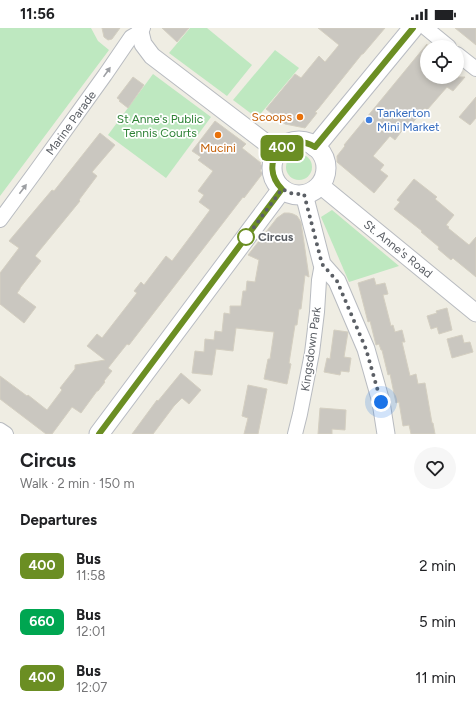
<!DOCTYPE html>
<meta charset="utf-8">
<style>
body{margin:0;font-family:Figtree,sans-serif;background:#f6f6f6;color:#202124;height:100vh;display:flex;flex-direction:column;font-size:15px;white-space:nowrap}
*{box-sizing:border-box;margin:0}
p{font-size:13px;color:#757577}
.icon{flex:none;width:22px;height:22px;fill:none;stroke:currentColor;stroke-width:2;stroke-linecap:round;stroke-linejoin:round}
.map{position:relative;height:406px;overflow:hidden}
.sheet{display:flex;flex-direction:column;background:#fff;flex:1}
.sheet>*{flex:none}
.badge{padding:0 8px;border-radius:6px;font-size:14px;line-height:26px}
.fabs{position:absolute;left:420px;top:12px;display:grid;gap:8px}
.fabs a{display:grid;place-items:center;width:44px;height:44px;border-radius:50%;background:#fff;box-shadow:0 2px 6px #0003;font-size:20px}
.you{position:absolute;width:20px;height:20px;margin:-10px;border:3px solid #fff;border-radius:50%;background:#1a73e8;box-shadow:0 0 0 6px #1a73e833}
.map>.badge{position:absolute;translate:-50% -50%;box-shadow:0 0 0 2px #fff}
h2{padding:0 20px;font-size:15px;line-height:36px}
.round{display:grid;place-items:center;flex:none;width:42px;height:42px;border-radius:21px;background:#f6f6f6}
.summary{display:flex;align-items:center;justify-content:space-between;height:68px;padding:0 20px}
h1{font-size:19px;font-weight:700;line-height:30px}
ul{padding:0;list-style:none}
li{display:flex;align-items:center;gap:12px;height:56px;padding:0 20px}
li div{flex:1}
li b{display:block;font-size:15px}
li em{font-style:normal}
li .badge{min-width:44px;font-weight:700;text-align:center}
.status{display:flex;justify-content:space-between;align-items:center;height:28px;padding:0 20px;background:#fff;direction:ltr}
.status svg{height:11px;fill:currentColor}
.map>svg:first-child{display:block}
.green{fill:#bee8c0}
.building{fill:#cac7c0;stroke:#d4cfc1}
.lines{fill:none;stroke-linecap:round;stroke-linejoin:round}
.minor-casing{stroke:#b8bbc0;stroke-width:16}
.tertiary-casing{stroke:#b8bbc0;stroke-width:19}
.secondary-casing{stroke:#b9bcc3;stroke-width:21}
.minor{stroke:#fff;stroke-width:14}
.tertiary{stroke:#fff;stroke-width:17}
.secondary{stroke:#fff;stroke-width:19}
.oneway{fill:#9d9fa3}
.line-casing{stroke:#fff;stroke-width:9}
.line{stroke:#6b8e23;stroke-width:6}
.walk{stroke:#5b5f65;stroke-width:4;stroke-dasharray:0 7.2}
.food-dot{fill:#e8710a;stroke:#fff;stroke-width:1.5}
.shop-dot{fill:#3f7fe0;stroke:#fff;stroke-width:1.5}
.stop-dot{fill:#fff;stroke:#6b8e23;stroke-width:2}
.labels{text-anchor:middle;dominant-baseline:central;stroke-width:3.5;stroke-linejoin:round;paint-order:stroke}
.shop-label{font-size:12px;fill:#366cbe;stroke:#fff;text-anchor:start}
.food-label{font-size:12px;fill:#c56008;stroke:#fff;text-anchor:end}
.park-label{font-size:12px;fill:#2e8236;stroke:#fff}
.street-label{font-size:12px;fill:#5b5f65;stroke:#fff}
.stop-label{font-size:12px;font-weight:bold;fill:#5b5f65;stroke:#fff;text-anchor:start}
</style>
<div class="status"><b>11:56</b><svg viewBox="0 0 49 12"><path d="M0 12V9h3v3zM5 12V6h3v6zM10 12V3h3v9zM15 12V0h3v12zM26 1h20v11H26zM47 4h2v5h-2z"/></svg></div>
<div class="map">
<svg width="476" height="406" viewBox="0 0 476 406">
<rect width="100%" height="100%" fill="#efede3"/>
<g class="green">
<path d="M0 0H91L98 13 109 22 0 168Z"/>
<path d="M190 0H207L252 37 227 68 169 25Z"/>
<path d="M275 22 299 40 257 90 233 72Z"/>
<path d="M153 46 211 89 166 150 108 107Z"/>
<circle cx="299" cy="139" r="13"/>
<path d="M332 182 399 238 349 254 321 189Z"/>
</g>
<g class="building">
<path d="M102 0H120L112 11 108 12 104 9Z"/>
<path d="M162 0H189L177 14Z"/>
<path d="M318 0H385L363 26H362L318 81 315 84 317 85 305 100 285 96 266 81 295 46 301 50 319 28 325 34 339 17Z"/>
<path d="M455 0H476V17Z"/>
<path d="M427 16V49H465L453 63 447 59 427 82 425 80 409 99 406 97 395 112 390 108 373 128 384 137 380 142 388 148 374 165 337 134V128L345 118 344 117Z"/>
<path d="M133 49 144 57 128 80 119 73 120 72 117 70Z"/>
<path d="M476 69V90L470 97 459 89Z"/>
<path d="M215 93 246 116 242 120 261 135 260 136 263 138 260 143 263 145 244 170 243 169 233 182 129 317 127 316 108 340 112 343 104 353 105 354 98 363H97L81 385 72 379 52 406H46L0 371V348L27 368 28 367 47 382 62 362 60 360 75 341V337L105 332 87 318 97 306 102 310 137 265 134 263 141 254 144 257 166 228 172 233 193 205 210 182 199 174 204 167 198 163 213 143 198 132 201 129 192 123Z"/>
<path d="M100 105 115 117 92 144 97 148 79 172 80 173 35 228 41 233 20 260V261L17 265 36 279 24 295 0 276V245L19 220 9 213 52 162 54 163Z"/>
<path d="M414 151 437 169 435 171 454 187 446 197 449 199 448 200 469 217 476 209V249L454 231 453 230 451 232 438 221 439 219 421 204 422 203 394 181 400 174 397 172Z"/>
<path d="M284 185H289L293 186 297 188 301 194 309 249 305 247 301 281H299L297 297H295L289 335 291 336 287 356 264 351 268 331H270L274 304 236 300 233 323 216 321 212 347 192 345 195 323 204 324 205 311 214 312 215 303 222 304 224 285 230 286V278H241L243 263H246L247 253 255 254 259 232 248 227 277 190Z"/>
<path d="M374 250 376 257 385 255 388 266 383 267 391 298 393 297 395 304 402 302 405 314H402L410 348 416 346 418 356 425 355 432 395H433L435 406H411L409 397 403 398 399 374 396 375 390 346 388 347 382 322H381L379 316 376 317 370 293 368 294 358 255Z"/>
<path d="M447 280 452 302 439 306 437 299 431 301 427 288 437 285 436 283Z"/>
<path d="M334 302 348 304 344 329 351 330 349 344 341 343 340 347 324 344 327 330 330 331Z"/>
<path d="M462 307 464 315 470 314 473 324 452 330 447 311Z"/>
<path d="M181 345 201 362 189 376 182 370 174 378 153 406H132L157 372 158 373Z"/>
<path d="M248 357 267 361 258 406H244L248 390 242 388Z"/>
<path d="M320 380 346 382 345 402 332 401V406H318Z"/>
</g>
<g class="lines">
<defs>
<g id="minor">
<path d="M426 0 449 19"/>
<path d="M457 26 476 41"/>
<path d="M0 192 36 143 105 47 131 9 140 4 143 0"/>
<path d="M0 402 6 406"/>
<path d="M295 406 300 386 312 325 317 284 319 252 322 236"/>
</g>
<g id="tertiary">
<path d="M140 4 143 16 152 28 278 124"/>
<path d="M320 157 476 285"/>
<path d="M304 166 322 236 337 253 366 321 381 374 386 406"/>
</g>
<g id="secondary">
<circle cx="299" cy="140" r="27"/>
<path d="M315 119 413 0"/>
<path d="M99 406 282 161"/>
</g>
</defs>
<use href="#minor" class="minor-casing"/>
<use href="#tertiary" class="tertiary-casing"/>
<use href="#secondary" class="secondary-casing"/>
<use href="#minor" class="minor"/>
<use href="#tertiary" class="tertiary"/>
<use href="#secondary" class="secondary"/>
</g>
<defs><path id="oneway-solid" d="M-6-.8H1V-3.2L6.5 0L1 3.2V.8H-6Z"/></defs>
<g class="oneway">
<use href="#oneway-solid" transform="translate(107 44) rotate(-55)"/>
<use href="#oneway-solid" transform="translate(23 161) rotate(-53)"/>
</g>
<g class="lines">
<defs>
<path id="line" d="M99 406 282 161C257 136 285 101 315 119L413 0"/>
</defs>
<use href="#line" class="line-casing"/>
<use href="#line" class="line"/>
<path class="walk" d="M246 209V210L282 161 293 166H304L322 236 337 253 366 321 381 374"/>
</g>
<g class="food-dot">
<circle cx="300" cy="89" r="4"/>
<circle cx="218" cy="107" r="4"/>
</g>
<circle class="shop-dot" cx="369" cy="92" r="4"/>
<circle class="stop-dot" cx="246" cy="209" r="8"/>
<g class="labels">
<g class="shop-label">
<text x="377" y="85">Tankerton<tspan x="377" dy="14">Mini Market</tspan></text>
</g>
<g class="food-label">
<text x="292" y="89">Scoops</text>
<text x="218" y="120" text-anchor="middle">Mucini</text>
</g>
<g class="park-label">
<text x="160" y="91">St Anne's Public<tspan x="160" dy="14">Tennis Courts</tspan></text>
</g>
<g class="street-label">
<text transform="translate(71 95) rotate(-54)">Marine Parade</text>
<text transform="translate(398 221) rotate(39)">St. Anne's Road</text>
<text transform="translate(311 321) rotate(-82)">Kingsdown Park</text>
</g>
<g class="stop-label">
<text x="258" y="209">Circus</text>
</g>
</g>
</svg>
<div class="fabs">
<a><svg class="icon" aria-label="locate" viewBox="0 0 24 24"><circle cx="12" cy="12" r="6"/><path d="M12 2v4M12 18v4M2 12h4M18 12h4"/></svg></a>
</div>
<div class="you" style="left:381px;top:374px"></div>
<b class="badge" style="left:282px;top:120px;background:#6b8e23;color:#fff">400</b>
</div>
<section class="sheet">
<div class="summary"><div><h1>Circus</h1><p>Walk · 2 min · 150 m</p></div><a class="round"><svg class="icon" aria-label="heart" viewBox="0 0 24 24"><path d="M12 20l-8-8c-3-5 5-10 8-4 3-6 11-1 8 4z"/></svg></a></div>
<h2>Departures</h2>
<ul>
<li><span class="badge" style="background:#6b8e23;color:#fff">400</span><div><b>Bus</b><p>11:58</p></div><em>2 min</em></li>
<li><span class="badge" style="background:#00a651;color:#fff">660</span><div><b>Bus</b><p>12:01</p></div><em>5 min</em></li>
<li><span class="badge" style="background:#6b8e23;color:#fff">400</span><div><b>Bus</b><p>12:07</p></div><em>11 min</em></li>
</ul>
</section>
